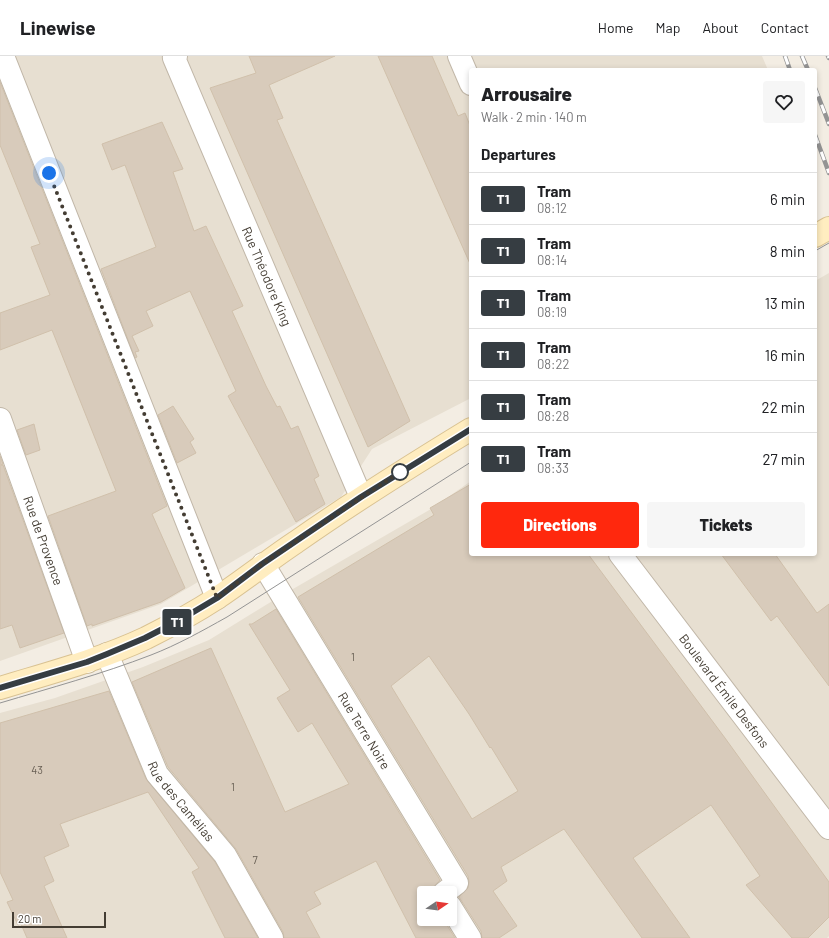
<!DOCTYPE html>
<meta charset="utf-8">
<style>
body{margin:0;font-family:Barlow,sans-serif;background:#f6f6f6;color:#202124;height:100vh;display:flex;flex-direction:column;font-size:15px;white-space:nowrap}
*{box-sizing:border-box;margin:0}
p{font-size:13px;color:#757577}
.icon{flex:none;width:22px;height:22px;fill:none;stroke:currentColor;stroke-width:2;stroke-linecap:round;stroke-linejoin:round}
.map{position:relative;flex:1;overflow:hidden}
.drawer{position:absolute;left:469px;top:12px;width:348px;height:488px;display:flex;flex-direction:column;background:#fff;border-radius:4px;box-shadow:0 2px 6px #0003}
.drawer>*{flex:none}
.badge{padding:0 8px;border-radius:3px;font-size:14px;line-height:26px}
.needle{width:26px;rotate:77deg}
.tools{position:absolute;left:417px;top:830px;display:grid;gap:8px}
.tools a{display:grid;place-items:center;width:40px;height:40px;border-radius:4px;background:#fff;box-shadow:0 2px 6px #0003;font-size:20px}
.scale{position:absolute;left:12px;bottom:10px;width:94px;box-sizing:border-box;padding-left:4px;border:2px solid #443d33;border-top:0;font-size:11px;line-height:14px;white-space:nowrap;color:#443d33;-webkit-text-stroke:3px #fff;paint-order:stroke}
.you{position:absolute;width:20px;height:20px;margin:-10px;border:3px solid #fff;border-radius:50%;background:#1a73e8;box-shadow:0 0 0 6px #1a73e833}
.map>.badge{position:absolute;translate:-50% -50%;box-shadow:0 0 0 2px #fff}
h2{padding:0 12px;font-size:15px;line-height:36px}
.round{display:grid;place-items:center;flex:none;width:42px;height:42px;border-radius:4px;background:#f6f6f6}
.headline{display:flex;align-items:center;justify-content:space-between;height:68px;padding:0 12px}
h1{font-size:19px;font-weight:800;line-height:30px}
.button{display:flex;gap:8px;margin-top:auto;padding:8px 12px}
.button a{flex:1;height:46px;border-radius:4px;background:#ff280d;color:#fff;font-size:16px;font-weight:800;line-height:46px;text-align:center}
.button a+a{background:#f6f6f6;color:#202124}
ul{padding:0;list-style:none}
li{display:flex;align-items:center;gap:12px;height:52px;padding:0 12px;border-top:1px solid #e0e0e0}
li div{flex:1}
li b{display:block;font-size:15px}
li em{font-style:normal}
li .badge{min-width:44px;font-weight:700;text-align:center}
header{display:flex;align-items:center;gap:24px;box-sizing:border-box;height:56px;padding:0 20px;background:#fff;border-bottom:1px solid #e0e0e0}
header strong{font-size:19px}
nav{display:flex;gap:22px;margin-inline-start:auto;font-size:14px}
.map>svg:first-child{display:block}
.residential{fill:#e7dfd1;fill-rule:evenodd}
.building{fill:#d8cbbb;stroke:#d0c0ab;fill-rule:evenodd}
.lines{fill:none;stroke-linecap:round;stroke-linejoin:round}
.street-casing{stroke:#c1b7a8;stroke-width:24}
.secondary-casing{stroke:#d9c292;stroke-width:24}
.street{stroke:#fff;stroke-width:22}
.secondary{stroke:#ffedc0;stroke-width:22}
.tram{stroke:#949494;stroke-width:1}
.rail-casing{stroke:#949494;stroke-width:4.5}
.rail{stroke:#fff;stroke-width:3;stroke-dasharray:9;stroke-linecap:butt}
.line-casing{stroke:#fff;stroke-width:9}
.line{stroke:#363d42;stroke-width:6}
.walk{stroke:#443d33;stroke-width:4;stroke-dasharray:0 7.2}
.stop-dot{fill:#fff;stroke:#363d42;stroke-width:2}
.labels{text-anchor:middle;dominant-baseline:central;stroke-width:3.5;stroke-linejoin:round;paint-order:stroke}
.number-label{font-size:11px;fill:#696055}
.street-label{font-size:13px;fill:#443d33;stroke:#fff}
</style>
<header>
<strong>Linewise</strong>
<nav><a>Home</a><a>Map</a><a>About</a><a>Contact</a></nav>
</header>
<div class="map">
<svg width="829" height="882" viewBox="0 0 829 882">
<rect width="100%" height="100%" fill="#f3ede3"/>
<g class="residential">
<path d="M0 0H762L768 14H471V342L372 393 341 441 161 548 0 605Z"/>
<path d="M829 217V880L827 882H0V657L55 642 143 611 209 584 274 544 431 453 471 425V498H815V225ZM424 837H450V863H424Z"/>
</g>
<g class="building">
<path d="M249 0H335L269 29 283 62 277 64 410 365 368 391 210 32 256 17Z"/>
<path d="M378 0H432L458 60 465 57 471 72V210Z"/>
<path d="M0 26 167 450 152 458 185 532 161 546 92 570V568L87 570 48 460 116 435 52 274 0 294V257L50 239 31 191 40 188 0 89Z"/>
<path d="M162 66 183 113 173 116 194 175 206 170 243 250 232 255 266 330 277 351 280 350 291 373 298 370 319 420 314 423 325 448 296 466 228 340 236 335 190 235 146 255 153 270 132 280 139 295 135 296 137 301 135 302 101 213 156 191 125 109 112 114 102 88Z"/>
<path d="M173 350 194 383 190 386 196 397 177 407 158 359Z"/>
<path d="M34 368 40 394 26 399 17 374Z"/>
<path d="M0 400 3 408 1 409H3L64 577 20 592 12 569 0 573Z"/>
<path d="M471 428V498H588L725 682 829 826V861L808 882H792L746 829 760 820 711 749 633 802 690 882H642L564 773 501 811 507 825 493 835 517 870 499 882H482L481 875 459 841 468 832 469 826 468 820 298 541 434 459 430 452ZM429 600 469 658 490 692 491 691 518 735 472 763 391 630Z"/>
<path d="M721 498H775L817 557 829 548V630L777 560 771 565Z"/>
<path d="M276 553 440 824 433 832 432 837H424V863H443L455 882H416L376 805 314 836 321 848 306 856 320 882H284L283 876 236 793 168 711 132 626 211 592 285 756 349 728 312 667 298 676 277 642 290 634 249 568H252Z"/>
<path d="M109 635 146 723 215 806 258 882H225L192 816 199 812 148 736 60 768 69 790 44 801 54 825 44 830 67 882H27L21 868 18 869 7 846 13 844 0 816V667Z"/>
</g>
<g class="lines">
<defs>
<g id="street">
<path d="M3 0 217 542"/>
<path id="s1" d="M176 0 174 2 361 441"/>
<path d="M459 0 471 28"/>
<path id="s2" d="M0 363 87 606"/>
<path id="s3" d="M620 498 829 772"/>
<path id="s4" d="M263 508 457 827 444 837"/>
<path id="s5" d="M107 598 157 718 225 799 272 882"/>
<path d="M450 850 470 882"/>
</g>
<g id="secondary">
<path d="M815 180 829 172"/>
<path d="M0 632C49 617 99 604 146 582 170 570 194 557 217 542 244 524 269 504 296 486 353 446 412 409 471 373"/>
</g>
</defs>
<use href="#street" class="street-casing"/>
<use href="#secondary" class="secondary-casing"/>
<use href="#street" class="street"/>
<use href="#secondary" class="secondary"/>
<g class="tram">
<path d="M815 195 829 187"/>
<path d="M0 647C50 632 102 618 151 599 177 589 202 575 227 561L471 406"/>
</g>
<defs>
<g id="rail">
<path d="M785 0 790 14"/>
<path d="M802 0 808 14"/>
<path d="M828 0 829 2"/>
<path d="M815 32 829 68"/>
<path d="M815 79 829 117"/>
</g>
</defs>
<use href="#rail" class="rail-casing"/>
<use href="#rail" class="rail"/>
</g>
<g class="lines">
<defs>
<path id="line" d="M0 632 87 606 107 598 145 582 180 564 217 542 262 508 361 441 471 373"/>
</defs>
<use href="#line" class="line-casing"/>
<use href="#line" class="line"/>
<path class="walk" d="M49 117 217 542 262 508 400 416"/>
</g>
<circle class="stop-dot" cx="400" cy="416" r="8"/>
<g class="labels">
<g class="number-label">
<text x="353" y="600">1</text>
<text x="37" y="713">43</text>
<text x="233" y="730">1</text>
<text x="255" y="803">7</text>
</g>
<g class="street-label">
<text stroke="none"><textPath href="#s1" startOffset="240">Rue Théodore King</textPath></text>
<text stroke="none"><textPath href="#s2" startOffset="129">Rue de Provence</textPath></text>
<text stroke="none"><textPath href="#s3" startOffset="172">Boulevard Émile Desfons</textPath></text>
<text stroke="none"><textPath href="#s4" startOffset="195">Rue Terre Noire</textPath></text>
<text stroke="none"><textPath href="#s5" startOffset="166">Rue des Camélias</textPath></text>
</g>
</g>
</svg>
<div class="tools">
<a><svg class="needle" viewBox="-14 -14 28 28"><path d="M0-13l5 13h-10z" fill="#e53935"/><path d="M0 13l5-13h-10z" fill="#757577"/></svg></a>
</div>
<div class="scale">20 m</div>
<div class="you" style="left:49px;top:117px"></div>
<b class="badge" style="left:177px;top:566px;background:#363d42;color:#fff">T1</b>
<section class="drawer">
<div class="headline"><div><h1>Arrousaire</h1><p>Walk · 2 min · 140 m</p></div><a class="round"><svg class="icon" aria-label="heart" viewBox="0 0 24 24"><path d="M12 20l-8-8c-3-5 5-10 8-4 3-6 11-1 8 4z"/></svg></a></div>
<h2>Departures</h2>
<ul>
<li><span class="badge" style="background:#363d42;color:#fff">T1</span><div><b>Tram</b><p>08:12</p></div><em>6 min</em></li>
<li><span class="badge" style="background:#363d42;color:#fff">T1</span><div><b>Tram</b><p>08:14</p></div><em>8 min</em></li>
<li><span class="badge" style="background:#363d42;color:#fff">T1</span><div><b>Tram</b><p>08:19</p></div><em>13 min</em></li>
<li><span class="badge" style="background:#363d42;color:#fff">T1</span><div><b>Tram</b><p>08:22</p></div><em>16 min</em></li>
<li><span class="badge" style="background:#363d42;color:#fff">T1</span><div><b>Tram</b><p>08:28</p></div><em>22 min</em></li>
<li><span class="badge" style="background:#363d42;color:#fff">T1</span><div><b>Tram</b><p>08:33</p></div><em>27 min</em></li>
</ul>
<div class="button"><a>Directions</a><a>Tickets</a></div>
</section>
</div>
